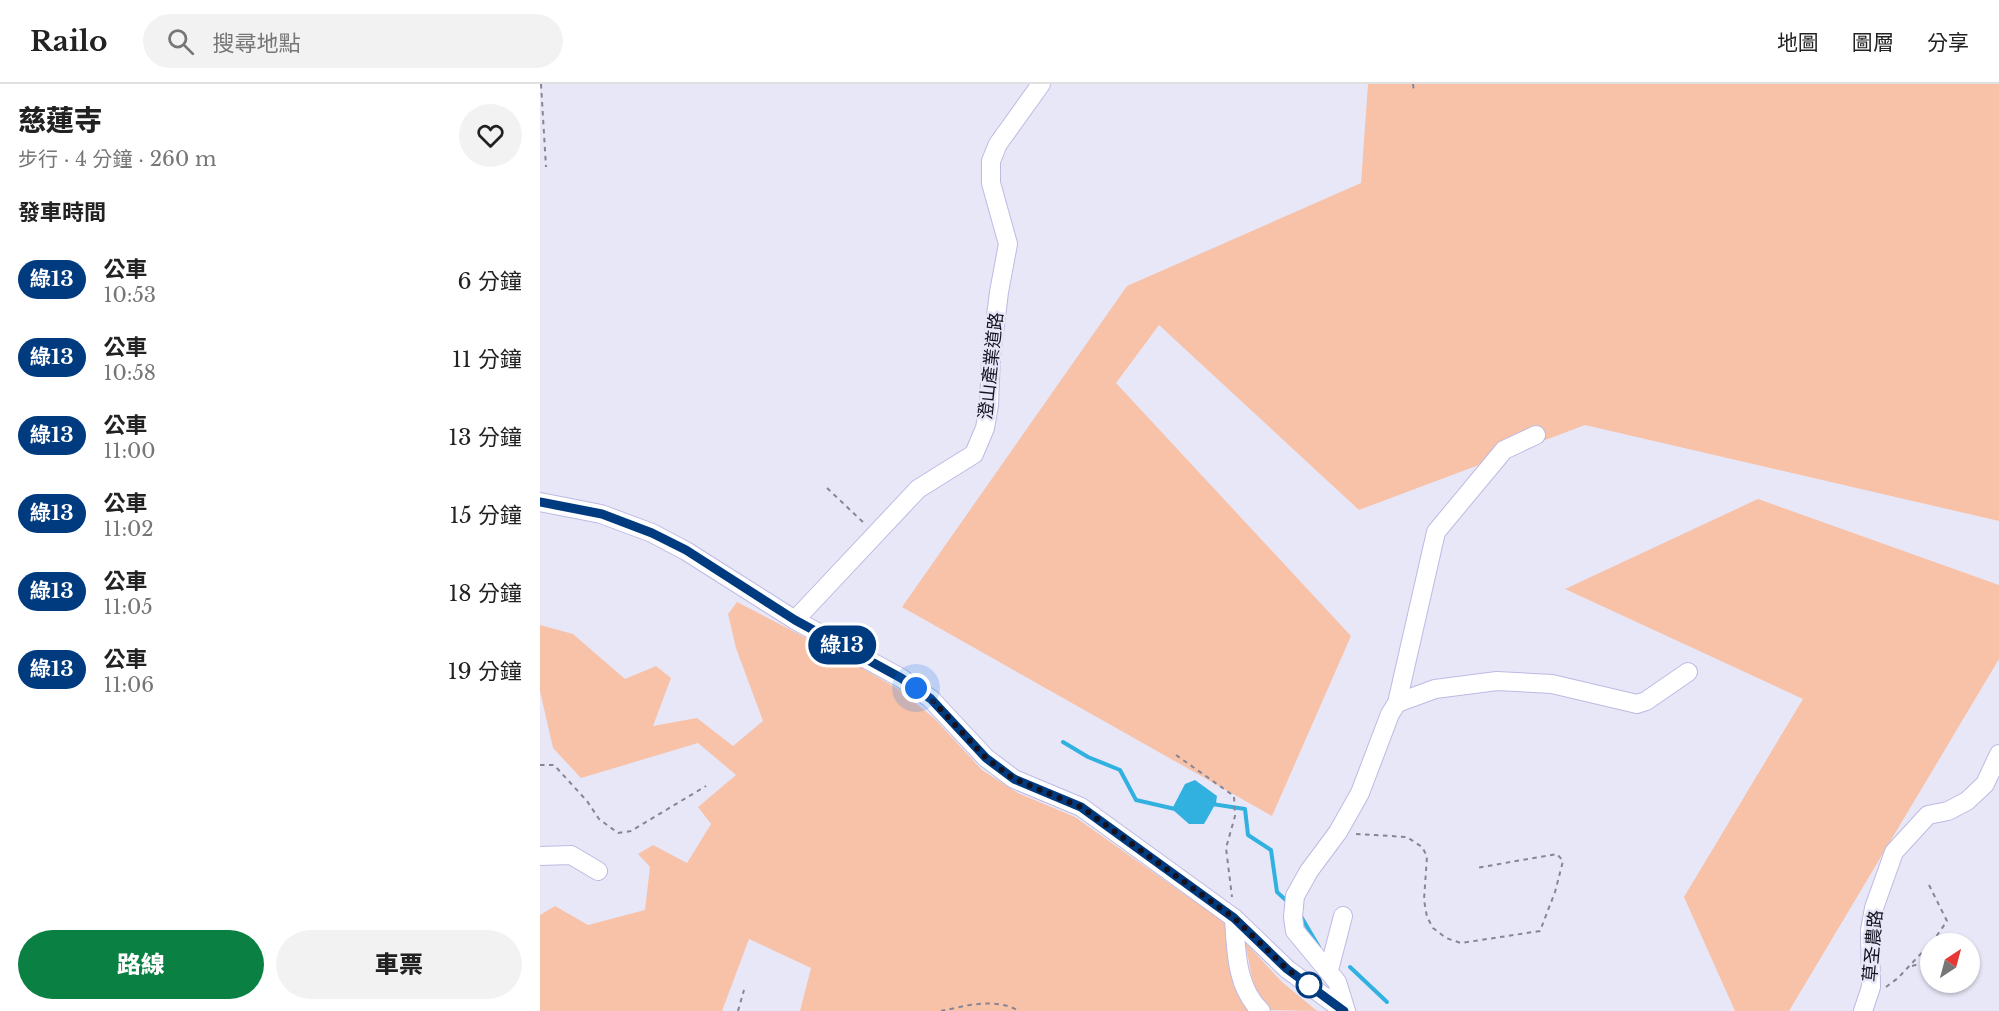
<!DOCTYPE html>
<html lang="zh-TW">
<meta charset="utf-8">
<style>
body{margin:0;font-family:"Libre Baskerville","Noto Sans TC",serif;background:#f2f2f2;color:#222;height:100vh;display:flex;flex-direction:column;font-size:22px;white-space:nowrap}
*{box-sizing:border-box;margin:0}
p{font-size:20px;color:#767676}
.icon{flex:none;width:33px;height:33px;fill:none;stroke:currentColor;stroke-width:2;stroke-linecap:round;stroke-linejoin:round}
.map{position:relative;flex:1;overflow:hidden}
.details{display:flex;flex-direction:column;background:#fff;width:540px}
.details>*{flex:none}
.badge{padding:0 12px;border-radius:20px;font-size:21px;line-height:39px}
.needle{width:39px;rotate:36deg}
.buttons{position:absolute;left:1380px;top:849px;display:grid;gap:12px}
.buttons a{display:grid;place-items:center;width:60px;height:60px;border-radius:50%;background:#fff;box-shadow:0 2px 4px #0004;font-size:30px}
.you{position:absolute;width:30px;height:30px;margin:-15px;border:4px solid #fff;border-radius:50%;background:#1a73e8;box-shadow:0 0 0 9px #1a73e833}
.map>.badge{position:absolute;translate:-50% -50%;box-shadow:0 0 0 3px #fff}
h2{padding:0 18px;font-size:22px;line-height:54px}
.round{display:grid;place-items:center;flex:none;width:63px;height:63px;border-radius:32px;background:#f2f2f2}
.overview{display:flex;align-items:center;justify-content:space-between;height:102px;padding:0 18px}
h1{font-size:28px;font-weight:800;line-height:45px}
.cta{display:flex;gap:12px;margin-top:auto;padding:12px 18px}
.cta a{flex:1;height:69px;border-radius:36px;background:#0b8043;color:#fff;font-size:24px;font-weight:800;line-height:69px;text-align:center}
.cta a+a{background:#f2f2f2;color:#222}
ul{padding:0;list-style:none}
li{display:flex;align-items:center;gap:18px;height:78px;padding:0 18px}
li div{flex:1}
li b{display:block;font-size:22px}
li em{font-style:normal}
li .badge{min-width:66px;font-weight:700;text-align:center}
header{display:flex;align-items:center;gap:36px;box-sizing:border-box;height:84px;padding:0 30px;background:#fff;border-bottom:2px solid #e0e0e0}
header strong{font-size:28px}
nav{display:flex;gap:33px;margin-inline-start:auto;font-size:21px}
.search{width:420px;height:54px;background:#f2f2f2;display:flex;align-items:center;gap:15px;box-sizing:border-box;padding:0 21px;border-radius:33px;color:#767676;font-size:22px}
main{display:flex;flex:1;min-height:0}
.map>svg:first-child{display:block}
.green{fill:#f7c2a8}
.water{fill:#30b1e0}
.lines{fill:none;stroke-linecap:round;stroke-linejoin:round}
.stream{stroke:#30b1e0;stroke-width:4}
.minor-casing{stroke:#bdbae3;stroke-width:20}
.path{stroke:#878595;stroke-width:2;stroke-dasharray:4.5 4.5;stroke-linecap:butt}
.minor{stroke:#fff;stroke-width:18}
.line-casing{stroke:#fff;stroke-width:14}
.line{stroke:#003b80;stroke-width:9}
.walk{stroke:#151321;stroke-width:6;stroke-dasharray:0 10.8}
.stop-dot{fill:#fff;stroke:#003b80;stroke-width:3}
.labels{text-anchor:middle;dominant-baseline:central;stroke-width:5;stroke-linejoin:round;paint-order:stroke}
.street-label{font-size:18px;fill:#151321;stroke:#e8e7f8}
</style>
<header>
<strong>Railo</strong>
<div class="search"><svg class="icon" aria-label="search" viewBox="0 0 24 24"><circle cx="10" cy="10" r="6"/><path d="M15 15l6 6"/></svg>搜尋地點</div>
<nav><a>地圖</a><a>圖層</a><a>分享</a></nav>
</header>
<main>
<section class="details">
<div class="overview"><div><h1>慈蓮寺</h1><p>步行 · 4 分鐘 · 260 m</p></div><a class="round"><svg class="icon" aria-label="heart" viewBox="0 0 24 24"><path d="M12 20l-8-8c-3-5 5-10 8-4 3-6 11-1 8 4z"/></svg></a></div>
<h2>發車時間</h2>
<ul>
<li><span class="badge" style="background:#003b80;color:#fff">綠13</span><div><b>公車</b><p>10:53</p></div><em>6 分鐘</em></li>
<li><span class="badge" style="background:#003b80;color:#fff">綠13</span><div><b>公車</b><p>10:58</p></div><em>11 分鐘</em></li>
<li><span class="badge" style="background:#003b80;color:#fff">綠13</span><div><b>公車</b><p>11:00</p></div><em>13 分鐘</em></li>
<li><span class="badge" style="background:#003b80;color:#fff">綠13</span><div><b>公車</b><p>11:02</p></div><em>15 分鐘</em></li>
<li><span class="badge" style="background:#003b80;color:#fff">綠13</span><div><b>公車</b><p>11:05</p></div><em>18 分鐘</em></li>
<li><span class="badge" style="background:#003b80;color:#fff">綠13</span><div><b>公車</b><p>11:06</p></div><em>19 分鐘</em></li>
</ul>
<div class="cta"><a>路線</a><a>車票</a></div>
</section>
<div class="map">
<svg width="1459" height="927" viewBox="0 0 1459 927">
<rect width="100%" height="100%" fill="#e8e7f8"/>
<g class="green">
<path d="M828 0H1459V437L1045 341 819 426 619 241 576 299 811 552 732 732 362 523 587 202 821 99Z"/>
<path d="M1218 415 1459 501V575L1249 927H1195L1144 813 1263 615 1025 505Z"/>
<path d="M197 518 305 574 358 605 394 634 442 686 478 709 535 733 685 839 693 901 709 927H260L271 884 209 855 182 927H0V831L15 822 48 841 105 826 110 783 98 770 113 761 147 779 171 740 158 723 196 691 158 659 41 694 13 664 0 607V541L33 550 85 595 116 582 131 594 113 642 157 634 193 662 223 637 196 564 188 530Z"/>
<path d="M705 858 742 898 777 927 729 926 714 904Z"/>
</g>
<path class="water" d="M655 696 677 712 676 719 664 740H649L632 725 645 700Z"/>
<g class="lines">
<g class="stream">
<path d="M523 658 548 673 580 686 596 716 635 725"/>
<path d="M672 720 705 725 708 751 731 766 737 808 749 819"/>
<path d="M759 829 779 863"/>
<path d="M810 883 847 918"/>
</g>
<defs>
<g id="minor">
<path d="M0 418 61 430 112 449 146 467 255 536 361 594 391 615 446 674 474 695 541 723 694 834 747 885 804 927"/>
<path d="M255 536 378 405 434 370 445 344 449 321 451 273 459 208 468 160 451 99V77L458 60 501 0"/>
<path d="M857 619 896 448 964 366 996 351"/>
<path d="M0 772 31 771 58 787"/>
<path d="M694 834C696 865 696 904 721 927"/>
<path d="M789 886 803 832"/>
<path d="M806 927 797 898 755 847 753 833 755 812 769 787 798 748 820 709 850 630 857 619 895 605 957 597 1012 600 1097 620 1106 617 1148 588"/>
<path d="M1323 927 1331 903 1330 846 1334 824 1354 768 1388 731 1408 727 1427 717 1445 700 1459 670"/>
</g>
</defs>
<use href="#minor" class="minor-casing"/>
<g class="path">
<path d="M1 0 6 83"/>
<path d="M873 0 874 8"/>
<path d="M287 404 325 440"/>
<path d="M636 671 694 712 695 732 686 764 692 813"/>
<path d="M0 681H14L47 717 59 735 78 749 91 747 166 702"/>
<path d="M816 750 867 753 882 763 887 772 884 816 887 833 893 844 906 854 921 859 1000 847 1015 808 1023 777 1017 770 936 784"/>
<path d="M1389 801 1407 837 1391 860"/>
<path d="M1372 882 1390 877"/>
<path d="M1346 903 1358 894 1390 860"/>
<path d="M198 927 204 906"/>
<path d="M401 927C425 922 456 913 479 927"/>
</g>
<use href="#minor" class="minor"/>
</g>
<g class="lines">
<defs>
<path id="line" d="M0 418 62 430 112 449 146 466 255 536 361 594 391 615 446 674 474 695 541 723 694 834 747 885 804 927"/>
</defs>
<use href="#line" class="line-casing"/>
<use href="#line" class="line"/>
<path class="walk" d="M376 604 391 615 446 674 474 695 541 723 694 834 747 885 769 901"/>
</g>
<circle class="stop-dot" cx="769" cy="901" r="12"/>
<g class="labels">
<g class="street-label">
<text transform="translate(451 282) rotate(-84)">澄山產業道路</text>
<text transform="translate(1333 862) rotate(-85)">草圣農路</text>
</g>
</g>
</svg>
<div class="buttons">
<a><svg class="needle" viewBox="-14 -14 28 28"><path d="M0-13l5 13h-10z" fill="#e53935"/><path d="M0 13l5-13h-10z" fill="#767676"/></svg></a>
</div>
<div class="you" style="left:376px;top:604px"></div>
<b class="badge" style="left:302px;top:561px;background:#003b80;color:#fff">綠13</b>
</div>
</main>
